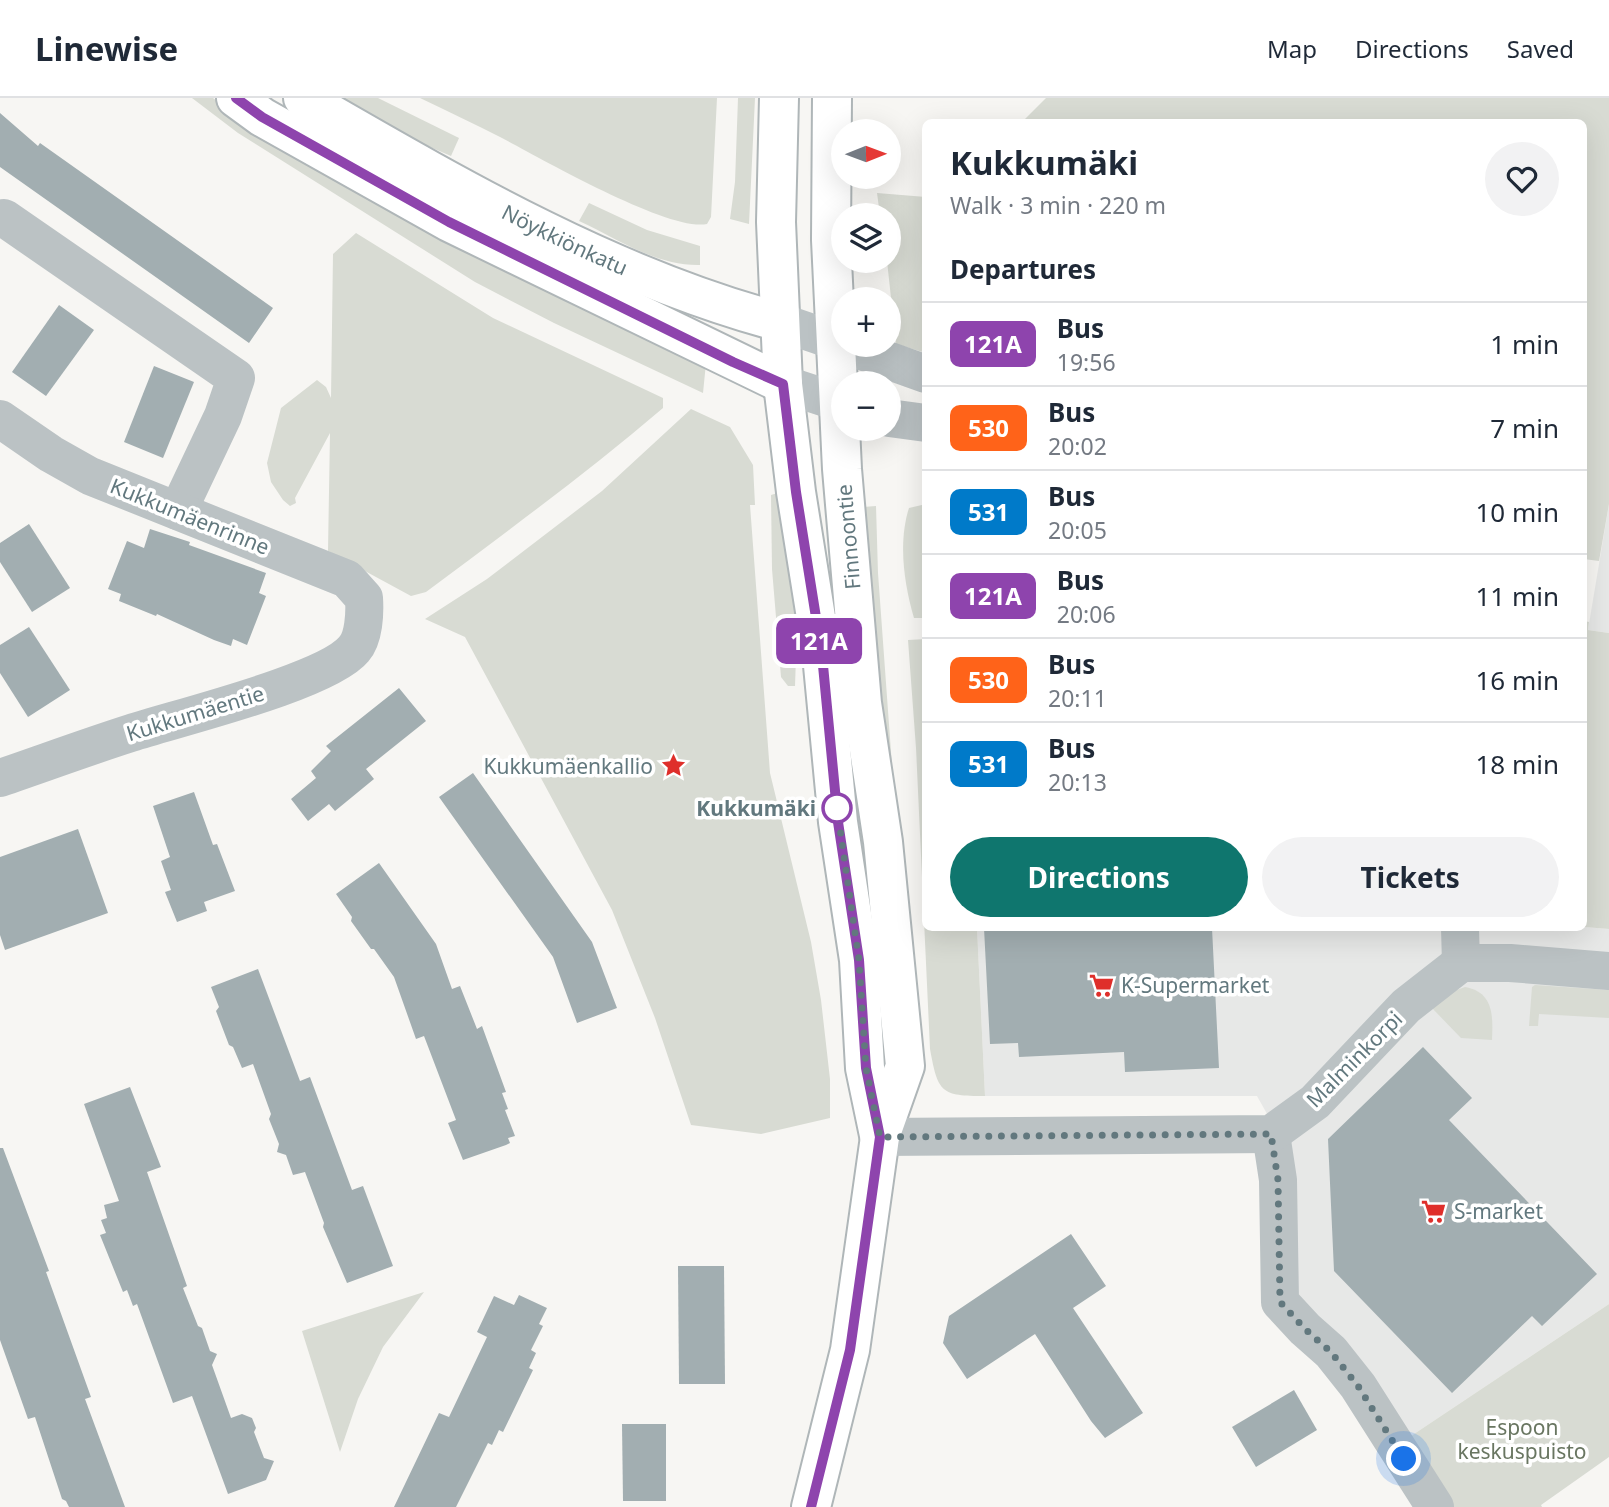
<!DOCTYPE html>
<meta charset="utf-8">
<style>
body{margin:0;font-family:"Noto Sans",sans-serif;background:#f2f2f3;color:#1f2937;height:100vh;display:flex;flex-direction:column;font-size:26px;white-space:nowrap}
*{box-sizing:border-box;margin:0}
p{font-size:23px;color:#747a83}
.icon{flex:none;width:38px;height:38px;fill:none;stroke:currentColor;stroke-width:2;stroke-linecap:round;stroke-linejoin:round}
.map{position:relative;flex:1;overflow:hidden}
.sheet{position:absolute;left:922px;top:21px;width:665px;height:812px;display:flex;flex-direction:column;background:#fff;border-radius:10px;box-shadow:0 7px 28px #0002}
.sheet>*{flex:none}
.badge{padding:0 14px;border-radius:10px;font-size:24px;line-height:46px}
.needle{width:46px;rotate:89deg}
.fabs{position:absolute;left:831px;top:21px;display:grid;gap:14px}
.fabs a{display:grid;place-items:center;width:70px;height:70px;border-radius:50%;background:#fff;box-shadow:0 7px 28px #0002;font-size:35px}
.you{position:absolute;width:35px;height:35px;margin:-18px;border:5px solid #fff;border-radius:50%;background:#1a73e8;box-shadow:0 0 0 10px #1a73e833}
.map>.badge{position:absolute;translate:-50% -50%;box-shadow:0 0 0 4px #fff}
h2{padding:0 28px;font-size:26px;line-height:63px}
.round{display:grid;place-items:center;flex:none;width:74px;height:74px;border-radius:37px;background:#f2f2f3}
.overview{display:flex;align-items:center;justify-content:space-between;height:119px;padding:0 28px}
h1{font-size:33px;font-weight:700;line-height:52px}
.button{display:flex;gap:14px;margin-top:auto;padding:14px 28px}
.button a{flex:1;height:80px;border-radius:42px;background:#0f766e;color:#fff;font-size:28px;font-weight:700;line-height:80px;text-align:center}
.button a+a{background:#f2f2f3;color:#1f2937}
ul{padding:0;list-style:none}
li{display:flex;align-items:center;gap:21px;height:84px;padding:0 28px;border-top:2px solid #e0e1e3}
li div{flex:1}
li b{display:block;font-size:26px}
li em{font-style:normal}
li .badge{min-width:77px;font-weight:700;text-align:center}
header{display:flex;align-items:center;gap:42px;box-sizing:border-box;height:98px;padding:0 35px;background:#fff;border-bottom:2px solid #e0e1e3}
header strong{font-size:33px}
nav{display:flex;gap:38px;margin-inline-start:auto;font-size:24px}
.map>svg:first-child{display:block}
.built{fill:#e7e8e7}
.green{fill:#d8dbd3}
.building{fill:#a2aeb1}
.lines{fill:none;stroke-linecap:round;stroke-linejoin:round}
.major-casing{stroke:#afb6b8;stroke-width:42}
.minor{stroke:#bbc2c4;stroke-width:38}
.major{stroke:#fff;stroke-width:38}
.line-casing{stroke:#fff;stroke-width:16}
.line{stroke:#8e44ad;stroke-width:10}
.walk{stroke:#62787e;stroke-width:7;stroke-dasharray:0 12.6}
.stop-dot{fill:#fff;stroke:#8e44ad;stroke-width:3.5}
.labels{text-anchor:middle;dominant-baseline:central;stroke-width:7;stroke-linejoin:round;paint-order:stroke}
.street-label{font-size:21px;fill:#62787e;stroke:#fff}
.poi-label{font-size:21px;fill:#62787e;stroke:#fff;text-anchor:start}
.stop-label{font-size:21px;font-weight:bold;fill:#62787e;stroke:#fff;text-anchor:end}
.park-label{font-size:21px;fill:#697661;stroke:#fff}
</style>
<header>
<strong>Linewise</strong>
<nav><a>Map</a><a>Directions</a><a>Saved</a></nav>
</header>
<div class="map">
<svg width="1609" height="1409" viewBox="0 0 1609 1409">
<rect width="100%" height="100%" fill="#f7f6f3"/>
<g class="built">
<path d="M1609 406V535L1588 532Z"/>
<path d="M1584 829 1609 831V1206L1408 1340 1298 1196 1290 1057 1257 998H985L977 830Z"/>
</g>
<g class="green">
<path d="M192 0H213L231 14 706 265 703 295 554 225 475 184 238 35Z"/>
<path d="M331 0H378L459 40 451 58 374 25Z"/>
<path d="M420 0H717L711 119 707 126C669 134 540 60 502 40 475 26 447 13 420 0Z"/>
<path d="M738 0H755L749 126 730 121 735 84Z"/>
<path d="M1046 0H1609V406L1599 463 1584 461V24H1025L1024 22Z"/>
<path d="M877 95 926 99V255L896 246 887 163H889V117H880Z"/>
<path d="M589 105 647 132 700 148V167C656 168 618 141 579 123Z"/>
<path d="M356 135 493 220 663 300V310C587 375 506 434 426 494L411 498 328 453 330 335 295 400 296 405 290 408 283 402 271 384 267 365 281 310 317 282 326 289 331 300 333 156Z"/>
<path d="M691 311 730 329 753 367 755 407H750L770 675 811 844 821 902 830 981V1020L761 1036 691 1027 655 920 612 812 465 539 425 521 487 481 602 393Z"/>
<path d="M781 394 798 501 795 588H788L781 579 772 471 771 397Z"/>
<path d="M926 406V520H914C904 486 898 444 909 410Z"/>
<path d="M876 408 878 475 895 709 892 739 863 409Z"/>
<path d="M1584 523 1589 524 1588 532 1609 535V831L1584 829Z"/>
<path d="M926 541V830H977L985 998C941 998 938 995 930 951L916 650 908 542Z"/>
<path d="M1535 887 1609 892V920L1539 916 1538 928H1529L1532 889Z"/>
<path d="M1465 889C1494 894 1493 919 1492 942L1461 940 1432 910 1454 893Z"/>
<path d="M424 1194 383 1249 358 1301 340 1354 302 1233Z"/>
<path d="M1609 1206V1359L1541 1407 1542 1409H1452L1408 1340Z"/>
</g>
<g class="building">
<path d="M0 15 38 48 40 45 273 210 249 245 0 69Z"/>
<path d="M59 207 94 232 46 298 12 274Z"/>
<path d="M154 268 194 284 163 360 124 344Z"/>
<path d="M29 426 70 490 32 514 0 464V445Z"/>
<path d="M150 431 190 444 189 447 266 475 259 495 266 498 247 547 233 541 231 548 214 542 157 516 156 518 119 503 121 496 108 491 127 443 144 450Z"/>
<path d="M29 529 70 592 28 619 0 575V547Z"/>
<path d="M399 590 426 623 366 671 374 681 335 713 329 706 308 723 291 701 316 680 311 673 331 653 326 648Z"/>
<path d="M473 675 592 844 617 910 577 925 553 859 439 699Z"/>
<path d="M194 694 213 747 217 746 235 793 204 804 207 813 177 824 165 794 171 792 161 763 170 759 153 708Z"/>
<path d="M78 731 108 815 5 852 0 837V759Z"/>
<path d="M379 765 436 846 452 891 460 888 477 931 482 928 506 994 502 995 508 1011 505 1012 515 1038 508 1040 510 1045 506 1047 463 1062 448 1025 456 1022 424 938 416 941 394 879 374 851H371L351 823 352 819 336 796Z"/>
<path d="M984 830H1212L1219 970 1125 974 1124 954 1019 959 1018 945 990 946Z"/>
<path d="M258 871 300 983 310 979 352 1092 363 1088 393 1168 347 1185 323 1129 324 1125 305 1074 293 1077 286 1057 277 1054 279 1046 269 1021 271 1016 253 966 242 970 233 949 229 947 216 913 219 909 211 889Z"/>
<path d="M1423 949 1472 1000 1449 1022 1597 1176 1542 1228 1532 1218 1452 1295 1334 1173 1328 1041Z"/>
<path d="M130 989 161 1069 147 1074 187 1188 183 1190 198 1228 202 1230 210 1253 217 1256 212 1267 231 1320 242 1316 252 1320 256 1330 254 1334 264 1360 274 1363 266 1382 228 1396 192 1298 173 1305 137 1206 133 1208 127 1192 123 1194 100 1137 106 1135 101 1122 107 1120 104 1107 119 1103 84 1006Z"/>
<path d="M0 1050H3L49 1173 46 1174 91 1299 85 1301 125 1409H69L66 1403 62 1401 35 1319 28 1321 0 1242Z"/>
<path d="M1071 1136 1106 1188 1073 1210 1143 1315 1105 1340 1091 1323 1035 1236 967 1281 943 1245 949 1218Z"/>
<path d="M678 1168H724L725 1286H679Z"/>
<path d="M519 1197 547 1210 539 1226 543 1228 531 1252 536 1255 529 1270 533 1272 503 1334 499 1332 492 1347 488 1345 456 1409H394L439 1315 449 1319 487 1239 477 1234 494 1198 514 1207Z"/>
<path d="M1294 1292 1317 1332 1256 1369 1232 1329Z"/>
<path d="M622 1326H666V1403H623Z"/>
</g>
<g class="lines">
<defs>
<g id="major">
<path d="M236 0 262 19 449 124 783 286"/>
<path id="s1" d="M303 0C454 87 610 179 780 224"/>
<path d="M779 0 776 124 783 286 796 394 822 557 838 724 859 862 865 970 879 1037"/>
<path d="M811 1409 850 1252 880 1039 905 968 883 744 862 605 842 371 831 142 832 0"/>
</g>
</defs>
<use href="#major" class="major-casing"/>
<g class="minor">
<path d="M4 120 236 280 223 318 178 413"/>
<path d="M780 224 844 246"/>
<path d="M845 247 926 276"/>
<path d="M783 286 844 306"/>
<path d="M889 320 926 325"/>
<path d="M0 321 51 356 90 378 347 481 364 500C365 515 364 540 354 551 327 584 177 620 131 635 87 649 44 665 0 680"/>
<path d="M1460 830 1461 865"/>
<path d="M1271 1036 1278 1082 1280 1204 1305 1231 1331 1254 1358 1288 1435 1409"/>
<path d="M880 1039 1271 1036 1315 1004 1406 908 1461 865H1510L1609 873"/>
</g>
<use href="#major" class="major"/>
</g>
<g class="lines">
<defs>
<path id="line" d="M236 0 262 19 449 124 733 264 783 286 796 394 822 557 838 724 859 862 866 970 880 1039 850 1252 811 1409"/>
</defs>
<use href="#line" class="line-casing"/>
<use href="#line" class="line"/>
<path class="walk" d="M837 710 859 862 866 970 880 1039 1271 1036 1278 1082 1280 1204 1305 1231 1331 1254 1358 1288 1404 1361"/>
</g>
<defs>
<symbol id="sight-bare" viewBox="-9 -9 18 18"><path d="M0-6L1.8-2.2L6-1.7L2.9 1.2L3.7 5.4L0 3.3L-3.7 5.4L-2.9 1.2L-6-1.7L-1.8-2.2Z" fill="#df2f2b" stroke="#fff" stroke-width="2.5" paint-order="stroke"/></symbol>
<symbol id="supermarket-bare" viewBox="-9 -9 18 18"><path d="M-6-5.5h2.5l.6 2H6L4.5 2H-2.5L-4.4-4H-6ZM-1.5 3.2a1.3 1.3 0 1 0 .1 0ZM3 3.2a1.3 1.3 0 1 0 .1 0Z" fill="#df2f2b" stroke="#fff" stroke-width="2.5" paint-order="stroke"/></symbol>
</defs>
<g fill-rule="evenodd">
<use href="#sight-bare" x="656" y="650" width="35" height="35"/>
<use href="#supermarket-bare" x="1084" y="870" width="35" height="35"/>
<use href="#supermarket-bare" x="1416" y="1096" width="35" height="35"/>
</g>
<circle class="stop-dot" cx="837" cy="710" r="14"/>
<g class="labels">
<g class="street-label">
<text stroke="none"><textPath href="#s1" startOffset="298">Nöykkiönkatu</textPath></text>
<text transform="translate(190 418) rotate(22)">Kukkumäenrinne</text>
<text transform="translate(848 439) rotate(-95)">Finnoontie</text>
<text transform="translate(195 615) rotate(-17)">Kukkumäentie</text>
<text transform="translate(1354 961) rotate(-45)">Malminkorpi</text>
</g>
<g class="poi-label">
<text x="653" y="668" text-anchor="end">Kukkumäenkallio</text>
<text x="1121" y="887">K-Supermarket</text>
<text x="1454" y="1113">S-market</text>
</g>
<g class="stop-label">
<text x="816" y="710">Kukkumäki</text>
</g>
<g class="park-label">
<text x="1522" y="1329">Espoon<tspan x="1522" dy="24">keskuspuisto</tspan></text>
</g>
</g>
</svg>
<div class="fabs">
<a><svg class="needle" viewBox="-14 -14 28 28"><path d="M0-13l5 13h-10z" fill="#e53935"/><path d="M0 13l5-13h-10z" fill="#747a83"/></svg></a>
<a><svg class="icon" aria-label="layers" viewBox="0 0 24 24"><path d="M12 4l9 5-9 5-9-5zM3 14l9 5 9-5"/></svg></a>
<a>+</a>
<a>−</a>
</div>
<div class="you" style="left:1404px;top:1361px"></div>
<b class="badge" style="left:819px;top:543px;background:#8e44ad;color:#fff">121A</b>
<section class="sheet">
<div class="overview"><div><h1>Kukkumäki</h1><p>Walk · 3 min · 220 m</p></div><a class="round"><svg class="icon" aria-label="heart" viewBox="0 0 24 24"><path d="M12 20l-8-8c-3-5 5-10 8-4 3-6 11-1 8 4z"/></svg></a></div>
<h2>Departures</h2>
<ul>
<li><span class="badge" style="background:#8e44ad;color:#fff">121A</span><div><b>Bus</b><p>19:56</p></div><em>1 min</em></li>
<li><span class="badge" style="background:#ff6319;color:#fff">530</span><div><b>Bus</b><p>20:02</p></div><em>7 min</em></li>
<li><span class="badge" style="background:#007ac9;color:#fff">531</span><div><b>Bus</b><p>20:05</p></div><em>10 min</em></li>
<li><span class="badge" style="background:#8e44ad;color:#fff">121A</span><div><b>Bus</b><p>20:06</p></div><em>11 min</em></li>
<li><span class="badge" style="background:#ff6319;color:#fff">530</span><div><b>Bus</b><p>20:11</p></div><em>16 min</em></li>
<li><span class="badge" style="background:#007ac9;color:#fff">531</span><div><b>Bus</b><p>20:13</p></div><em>18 min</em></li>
</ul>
<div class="button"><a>Directions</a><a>Tickets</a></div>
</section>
</div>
